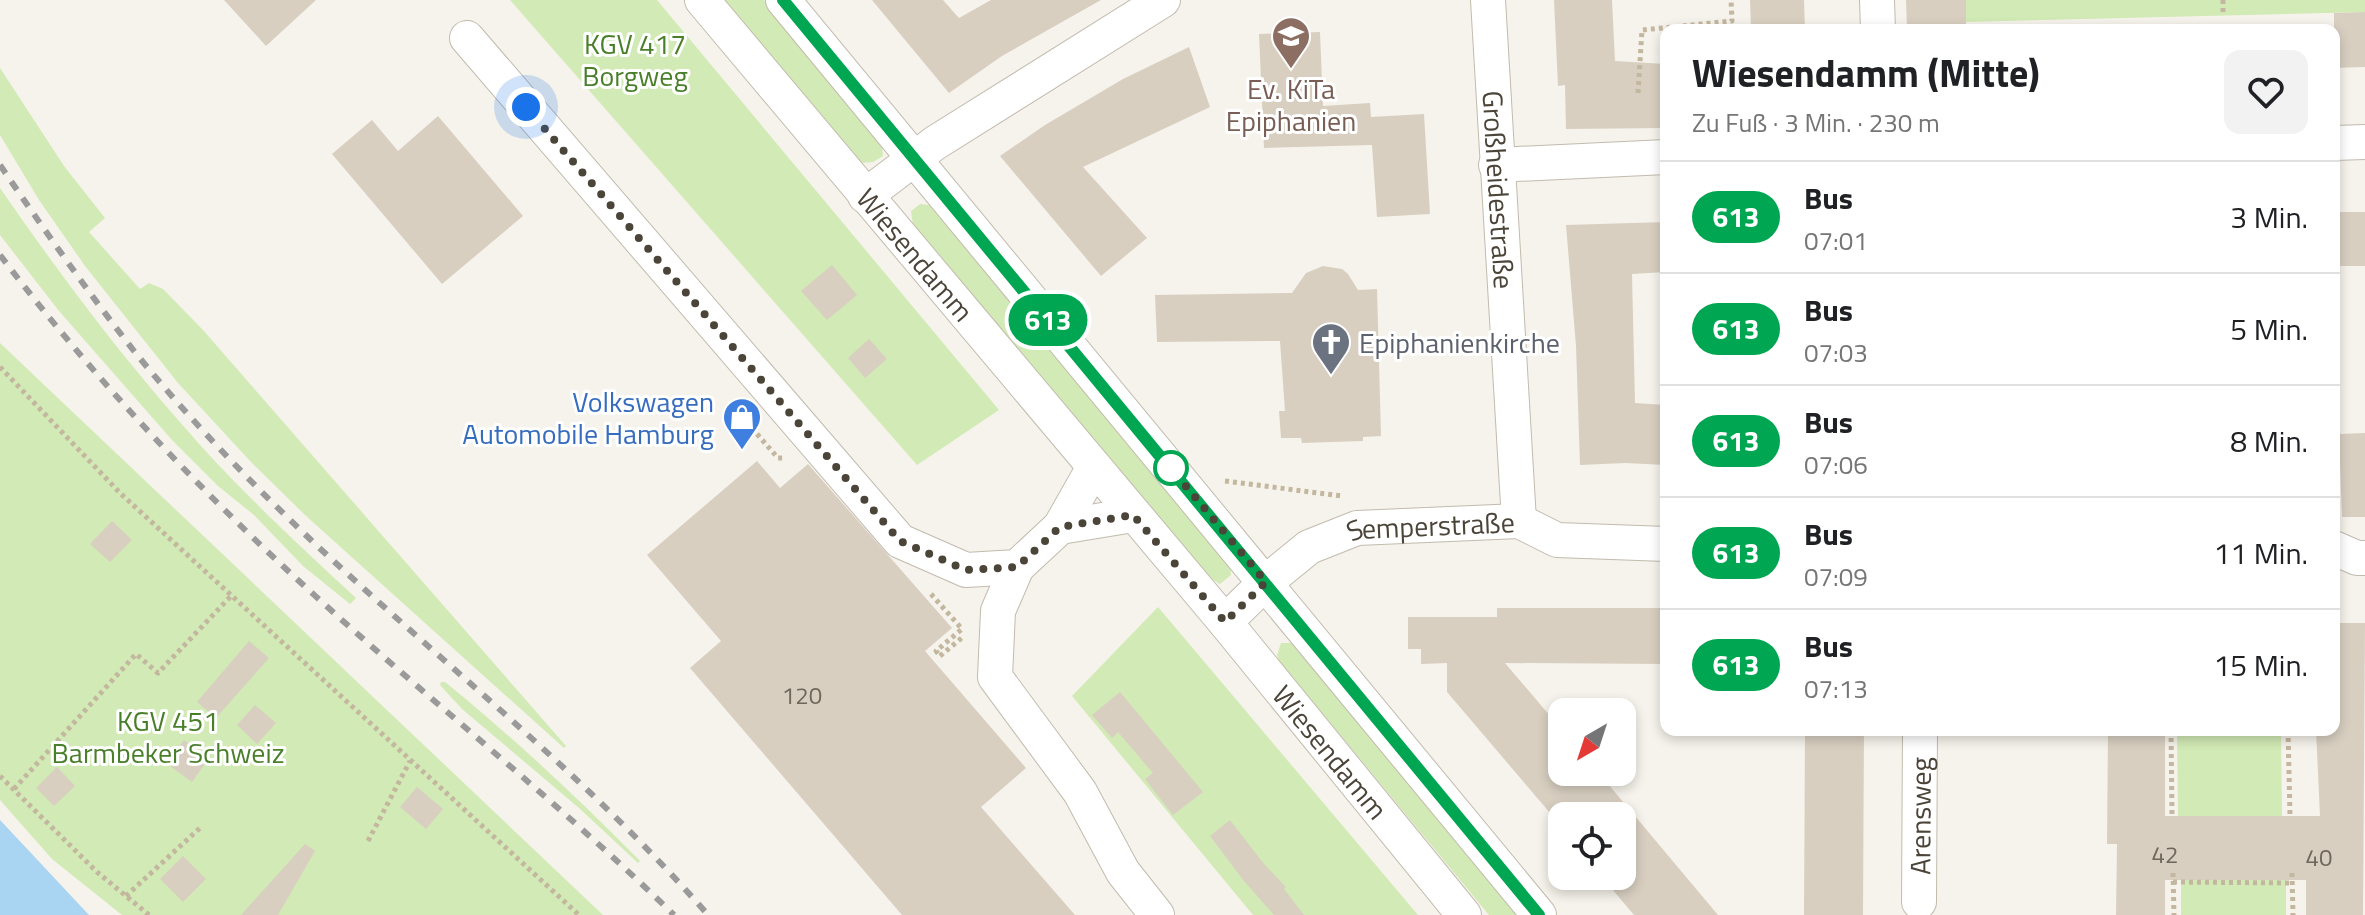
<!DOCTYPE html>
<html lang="de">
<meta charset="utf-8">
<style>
body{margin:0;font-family:"Titillium Web",sans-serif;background:#f2f2f2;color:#202124;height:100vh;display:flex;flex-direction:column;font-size:30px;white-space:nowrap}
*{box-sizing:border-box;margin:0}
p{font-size:26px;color:#757577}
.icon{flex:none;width:44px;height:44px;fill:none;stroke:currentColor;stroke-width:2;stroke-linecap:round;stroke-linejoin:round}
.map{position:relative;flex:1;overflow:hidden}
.panel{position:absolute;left:1660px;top:24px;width:680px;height:712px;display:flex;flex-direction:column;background:#fff;border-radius:16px;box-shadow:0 4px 12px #0003}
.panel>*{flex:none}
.badge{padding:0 16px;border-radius:26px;font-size:28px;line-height:52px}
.needle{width:52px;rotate:219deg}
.fabs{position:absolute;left:1548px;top:698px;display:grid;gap:16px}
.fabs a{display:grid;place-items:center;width:88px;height:88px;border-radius:16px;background:#fff;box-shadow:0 4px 12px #0003;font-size:40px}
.you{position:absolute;width:40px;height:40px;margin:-20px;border:6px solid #fff;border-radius:50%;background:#1a73e8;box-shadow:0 0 0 12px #1a73e833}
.map>.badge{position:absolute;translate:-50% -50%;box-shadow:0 0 0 4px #fff}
.round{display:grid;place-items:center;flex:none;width:84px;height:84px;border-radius:16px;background:#f2f2f2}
.head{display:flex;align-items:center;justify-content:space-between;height:136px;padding:0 32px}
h1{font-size:38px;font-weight:700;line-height:60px}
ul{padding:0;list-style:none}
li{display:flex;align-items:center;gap:24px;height:112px;padding:0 32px;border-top:2px solid #e0e0e0}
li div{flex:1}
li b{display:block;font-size:30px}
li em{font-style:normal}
li .badge{min-width:88px;font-weight:700;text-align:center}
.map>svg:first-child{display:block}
.green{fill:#d2eab5}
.water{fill:#a9d4f2}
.building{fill:#d8cfc1}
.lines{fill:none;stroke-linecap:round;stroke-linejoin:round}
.minor-casing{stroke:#c2bbae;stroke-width:36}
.path{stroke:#c4b79f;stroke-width:5;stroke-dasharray:4 4;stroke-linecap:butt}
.minor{stroke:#fff;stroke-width:34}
.rail{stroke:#9a9a9a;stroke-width:6;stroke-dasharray:10 10;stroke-linecap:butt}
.line-casing{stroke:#fff;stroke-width:18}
.line{stroke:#00a651;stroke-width:12}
.walk{stroke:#4b4439;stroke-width:8;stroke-dasharray:0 14.4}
.stop-dot{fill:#fff;stroke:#00a651;stroke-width:4}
.labels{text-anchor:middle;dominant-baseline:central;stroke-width:6;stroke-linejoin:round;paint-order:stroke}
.number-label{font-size:24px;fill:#6e675b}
.park-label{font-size:28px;fill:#4a7f2a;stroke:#fff}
.education-label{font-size:28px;fill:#785e54;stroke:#fff}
.street-label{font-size:28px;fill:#4b4439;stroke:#fff}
.worship-label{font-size:28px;fill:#5b616d;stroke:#fff;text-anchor:start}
.shop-label{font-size:28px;fill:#366cbe;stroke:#fff;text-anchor:end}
</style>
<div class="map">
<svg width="2365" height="915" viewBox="0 0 2365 915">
<rect width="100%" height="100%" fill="#f6f3ec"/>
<g class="green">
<path d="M510 0H657L999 410 917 465Z"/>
<path d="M725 0H764L881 139 883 156 873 162 861 163Z"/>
<path d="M1966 0H2365V12L1966 22Z"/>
<path d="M0 68 64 166 105 218 89 232 140 289 149 283 163 289 203 330 566 746 564 748 305 515 251 462 178 383 85 266 39 200 0 135Z"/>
<path d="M0 188C56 269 114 347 179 421 233 484 294 541 356 598L350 604 303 566 254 515 218 486 172 440 59 311 0 235Z"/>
<path d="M920 204 929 205 1230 561 1231 575 1220 584 1210 578 913 225 911 211Z"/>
<path d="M0 343 603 915H122L52 859 0 800Z"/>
<path d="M1158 607 1418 915H1253L1072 696Z"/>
<path d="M1281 643H1294L1521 915H1489L1279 661 1277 655Z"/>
<path d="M441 682H445C514 738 578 798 640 861L638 863 579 808 462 709 440 685Z"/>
<path d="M2177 730H2281L2282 816H2178Z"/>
<rect x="2181" y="880" width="105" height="35"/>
</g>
<path class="water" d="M0 820 89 915H0Z"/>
<g class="building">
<path d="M224 0H316L266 46Z"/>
<path d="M872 0H943L959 18 991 0H1101L1002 56 949 93Z"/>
<path d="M1554 0H1612L1615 61 1666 64V128L1566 129 1565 85 1558 86Z"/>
<path d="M1750 0H1804L1805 30H1751Z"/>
<path d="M1906 0H1966V30H1907Z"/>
<path d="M2365 12V67L2334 68V13Z"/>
<path d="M1320 32 1323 106 1370 103 1371 117 1424 114 1430 214 1377 217 1372 145 1264 148 1259 34Z"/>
<path d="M1189 47 1210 107 1083 167 1147 238 1101 276 1000 156 1045 125 1123 79Z"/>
<path d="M438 116 523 216 442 284 332 154 372 120 398 151Z"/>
<path d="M2335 212H2365V266H2337Z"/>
<path d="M1666 222V272L1632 274 1635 403 1666 405V465L1625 463 1580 465 1576 346 1566 225Z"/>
<path d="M832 265 857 295 827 320 801 291Z"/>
<path d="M1323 266 1342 269 1348 274 1358 290 1377 289 1381 436 1363 437V441L1302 443 1301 438H1281L1279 411H1285L1280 341 1157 342 1155 295 1292 293 1306 273Z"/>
<path d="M869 339 887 359 865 378 848 358Z"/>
<path d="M2365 433V517H2342L2339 434Z"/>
<path d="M757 461 780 488 808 464 952 628 925 651 1026 768 981 807 1075 915H902L690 668 721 641 647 555Z"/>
<path d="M112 521 132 540 110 562 90 544Z"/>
<path d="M1497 608H1666V664L1505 663 1562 730V772H1598L1718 915H1634L1601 876H1622V816H1562V827L1447 692V663L1421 664V649H1408V617H1497Z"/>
<path d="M2334 623H2365L2363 915H2306V880H2165V915H2116L2117 844H2107L2108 730H2165V816H2320L2316 730H2334Z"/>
<path d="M249 641 269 658 216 718 197 702Z"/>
<path d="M1120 692 1203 792 1173 815 1145 779 1153 773 1118 732 1112 738 1092 715Z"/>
<path d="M255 705 276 723 257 744 237 725Z"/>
<path d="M1805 730H1864L1863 915H1804Z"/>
<path d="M184 740 209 758 192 782 166 763Z"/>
<path d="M57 767 75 786 54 806 36 788Z"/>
<path d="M417 787 443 809 426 829 400 807Z"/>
<path d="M1230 820 1264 864 1286 887 1284 889 1304 915H1274L1244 881 1210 836Z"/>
<path d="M305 844 315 851 278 915H241Z"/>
<path d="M183 856 206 879 183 902 160 879Z"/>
</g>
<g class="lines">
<defs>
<g id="minor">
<path id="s1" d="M702 0 1225 622 1464 915"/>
<path d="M783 0 1539 915"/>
<path id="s2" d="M1488 0 1519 521"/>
<path d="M1877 0 1878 30"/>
<path d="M467 38 900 541 966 570 1017 567 1060 527 1094 467"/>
<path d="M2334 143 2365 142"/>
<path d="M1496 165 1666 157"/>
<path d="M865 196 935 143 1163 0"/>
<path d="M1060 527 1133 515"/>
<path d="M2334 548 2357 558H2365"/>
<path d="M1017 567 998 611 995 677 1080 792 1123 872 1157 915"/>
<path id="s3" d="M1225 622 1266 582 1309 547 1357 528 1519 521 1557 540 1666 544"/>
<path id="s4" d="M1919 902 1920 730"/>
</g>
</defs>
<use href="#minor" class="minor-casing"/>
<g class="path">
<path d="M2223 0V16"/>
<path d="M1638 93 1642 30 1732 21 1731 0"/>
<path d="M0 367 120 493 579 915"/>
<path d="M757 434 778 458H785"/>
<path d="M1225 481 1342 496"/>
<path d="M931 594 962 629 936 651 940 656"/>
<path d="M940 656 964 636"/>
<path d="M2171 730 2172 816"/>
<path d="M2288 730 2290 816"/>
<path d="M0 776 97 872 149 915"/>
<path d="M14 789 136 654 158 673 231 596"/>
<path d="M368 841 410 761"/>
<path d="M2173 873 2174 915"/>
<path d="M2292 873 2293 915"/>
<path d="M2173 882 2292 883"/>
<path d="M126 896 201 827"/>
</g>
<use href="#minor" class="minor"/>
<g class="rail">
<path d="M0 165C43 228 87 291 134 351 188 418 250 482 312 541 444 665 589 778 708 915"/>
<path d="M0 255C85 367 182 472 285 568 412 687 550 794 674 915"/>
</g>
</g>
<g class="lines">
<defs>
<path id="line" d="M783 0 1539 915"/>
</defs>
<use href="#line" class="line-casing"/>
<use href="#line" class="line"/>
<path class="walk" d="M526 107 900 541 966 570 1017 567 1060 527 1133 515 1225 622 1266 582 1169 466 1171 468"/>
</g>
<defs>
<symbol id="school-pin" viewBox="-11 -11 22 30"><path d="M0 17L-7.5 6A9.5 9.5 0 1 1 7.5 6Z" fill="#8d6e63" stroke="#fff"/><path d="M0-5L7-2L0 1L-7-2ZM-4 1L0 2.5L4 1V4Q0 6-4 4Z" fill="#fff"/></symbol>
<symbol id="church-pin" viewBox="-11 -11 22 30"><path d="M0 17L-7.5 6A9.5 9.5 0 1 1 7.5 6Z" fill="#6b7280" stroke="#fff"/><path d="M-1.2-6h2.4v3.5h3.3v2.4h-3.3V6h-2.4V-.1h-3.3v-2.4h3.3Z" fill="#fff"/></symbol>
<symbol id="shop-pin" viewBox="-11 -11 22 30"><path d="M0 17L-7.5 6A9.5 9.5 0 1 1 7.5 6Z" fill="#3f7fe0" stroke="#fff"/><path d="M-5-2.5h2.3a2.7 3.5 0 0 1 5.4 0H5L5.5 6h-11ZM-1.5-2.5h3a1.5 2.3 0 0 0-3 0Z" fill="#fff"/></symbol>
</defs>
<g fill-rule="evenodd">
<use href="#school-pin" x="1269" y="14" width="44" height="60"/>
<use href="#church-pin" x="1309" y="320" width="44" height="60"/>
<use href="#shop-pin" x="720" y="395" width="44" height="60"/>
</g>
<circle class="stop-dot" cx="1171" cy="468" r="16"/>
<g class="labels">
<g class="number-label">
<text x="802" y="695">120</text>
<text x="2165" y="854">42</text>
<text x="2319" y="857">40</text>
</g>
<g class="park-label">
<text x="635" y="43">KGV 417<tspan x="635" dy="32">Borgweg</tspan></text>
<text x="168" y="720">KGV 451<tspan x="168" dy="32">Barmbeker Schweiz</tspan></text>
</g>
<g class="education-label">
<text x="1291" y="88">Ev. KiTa<tspan x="1291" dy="32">Epiphanien</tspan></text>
</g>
<g class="street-label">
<text stroke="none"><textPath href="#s2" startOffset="190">Großheidestraße</textPath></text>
<text stroke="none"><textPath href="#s1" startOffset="332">Wiesendamm</textPath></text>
<text stroke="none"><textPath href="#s3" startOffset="238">Semperstraße</textPath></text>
<text stroke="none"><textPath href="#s1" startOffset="980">Wiesendamm</textPath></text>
<text stroke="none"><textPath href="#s4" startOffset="86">Arensweg</textPath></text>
</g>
<g class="worship-label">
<text x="1359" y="342">Epiphanienkirche</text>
</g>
<g class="shop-label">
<text x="714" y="401">Volkswagen<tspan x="714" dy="32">Automobile Hamburg</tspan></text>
</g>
</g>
</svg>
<div class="fabs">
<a><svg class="needle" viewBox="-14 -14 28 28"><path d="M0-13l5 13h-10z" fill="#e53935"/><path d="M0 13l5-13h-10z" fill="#757577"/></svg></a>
<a><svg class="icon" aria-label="locate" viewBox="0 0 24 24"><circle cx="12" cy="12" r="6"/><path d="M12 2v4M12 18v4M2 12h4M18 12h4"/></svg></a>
</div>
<div class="you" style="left:526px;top:107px"></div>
<b class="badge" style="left:1048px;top:320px;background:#00a651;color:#fff">613</b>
<section class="panel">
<div class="head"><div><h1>Wiesendamm (Mitte)</h1><p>Zu Fuß · 3 Min. · 230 m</p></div><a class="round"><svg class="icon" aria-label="heart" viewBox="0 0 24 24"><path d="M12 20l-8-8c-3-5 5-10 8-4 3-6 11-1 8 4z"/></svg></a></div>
<ul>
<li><span class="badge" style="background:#00a651;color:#fff">613</span><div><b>Bus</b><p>07:01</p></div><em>3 Min.</em></li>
<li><span class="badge" style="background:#00a651;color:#fff">613</span><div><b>Bus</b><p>07:03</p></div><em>5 Min.</em></li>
<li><span class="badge" style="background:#00a651;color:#fff">613</span><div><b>Bus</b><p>07:06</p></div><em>8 Min.</em></li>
<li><span class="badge" style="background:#00a651;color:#fff">613</span><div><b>Bus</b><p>07:09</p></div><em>11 Min.</em></li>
<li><span class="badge" style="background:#00a651;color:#fff">613</span><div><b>Bus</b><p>07:13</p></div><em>15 Min.</em></li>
</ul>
</section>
</div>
